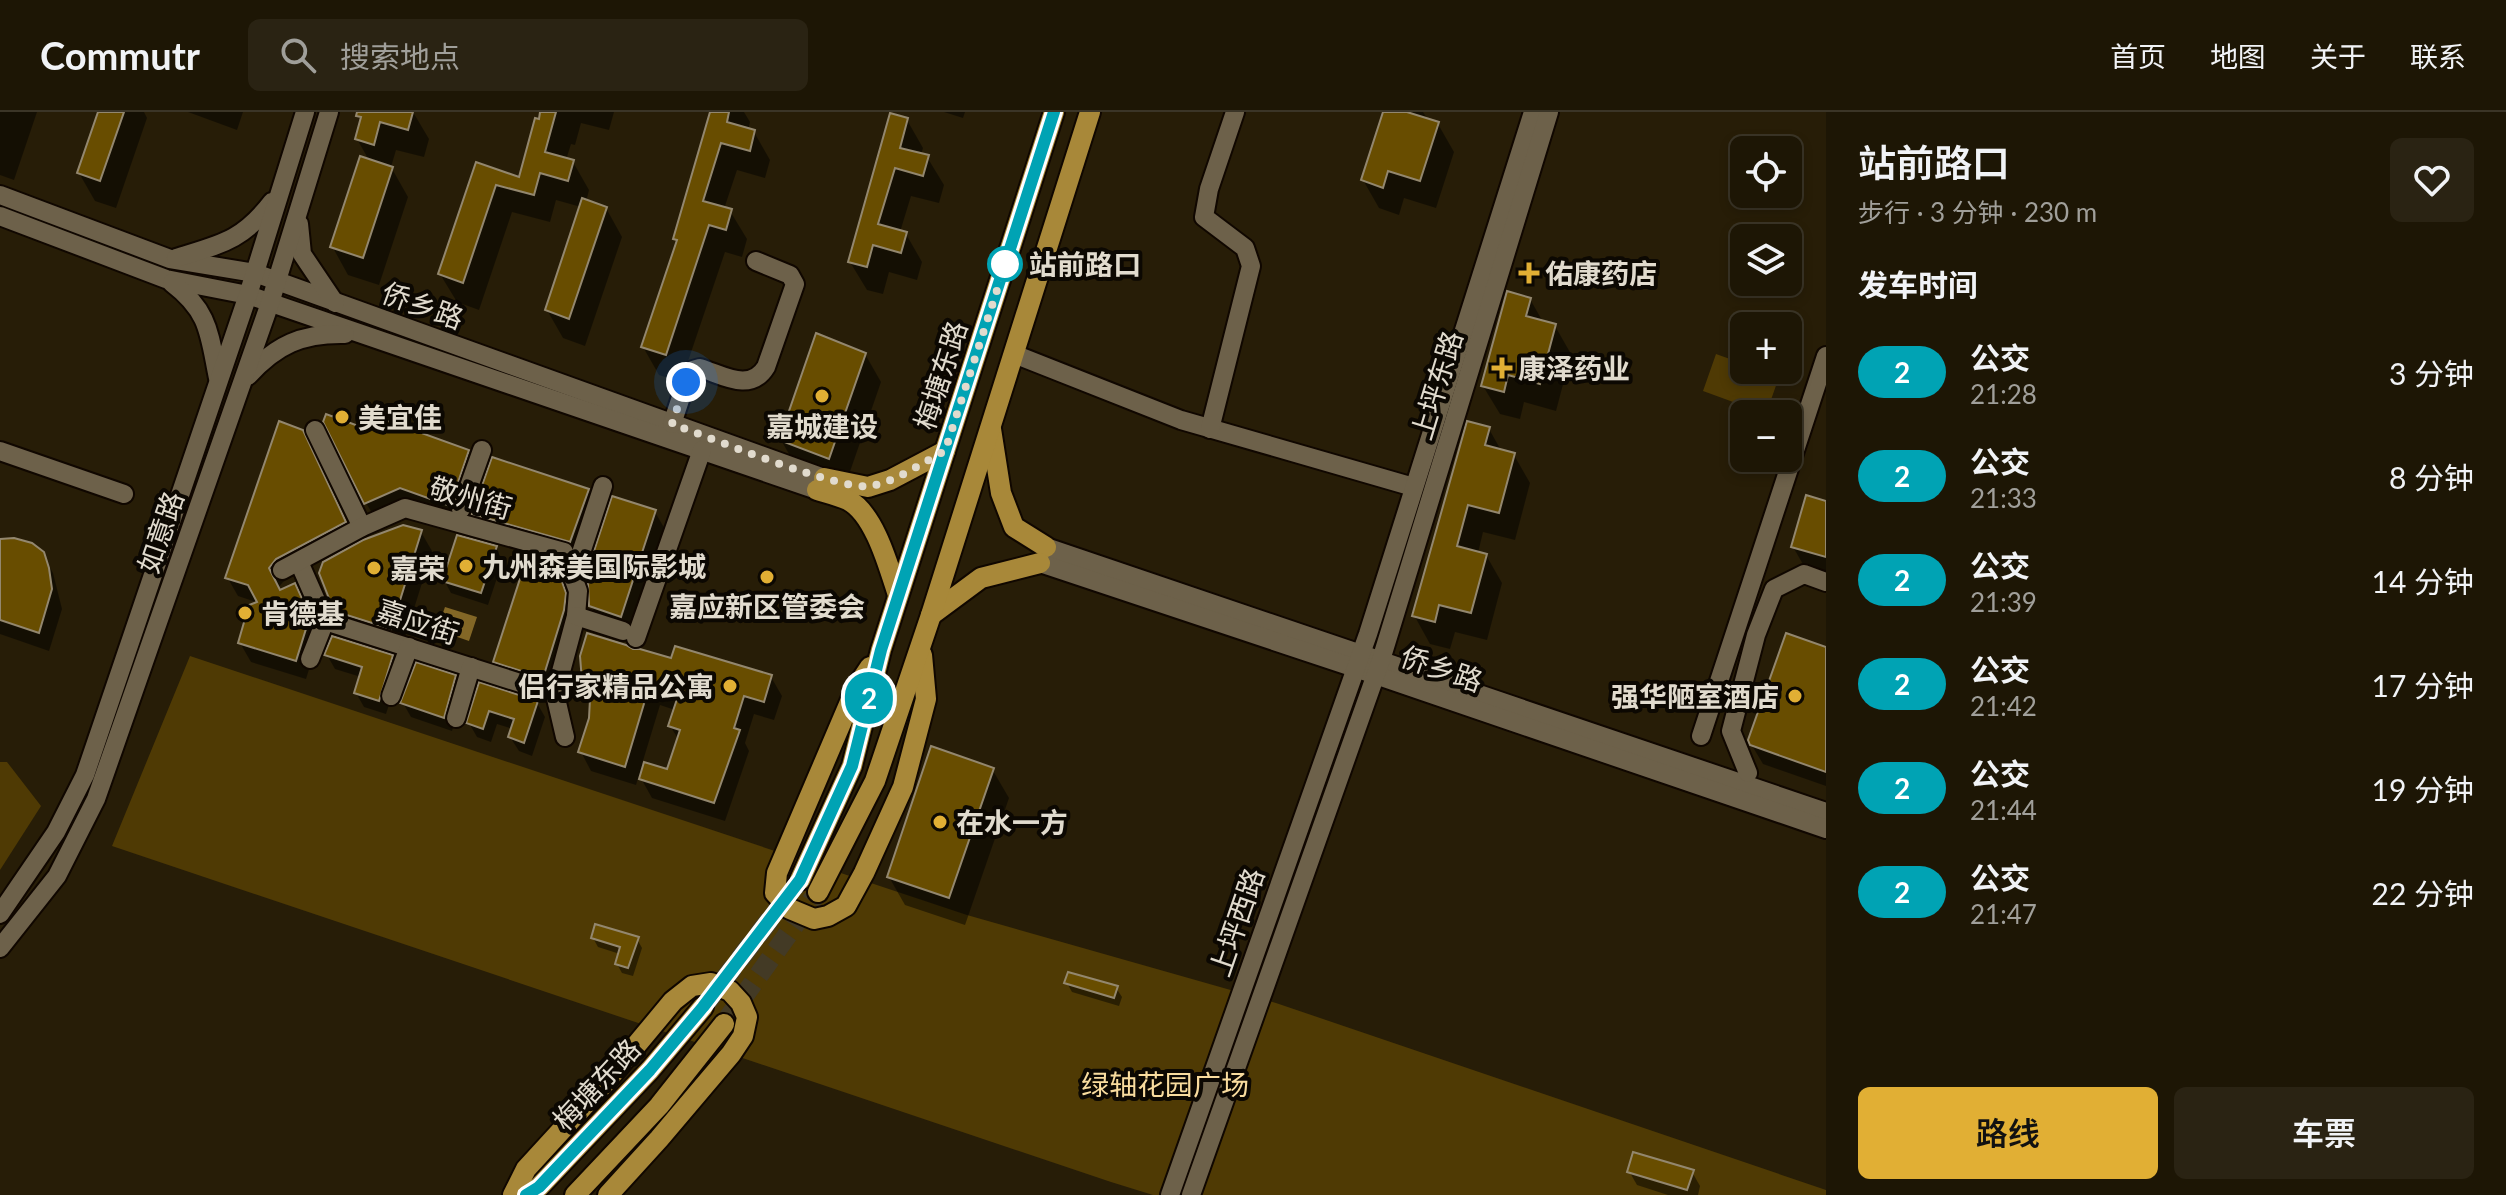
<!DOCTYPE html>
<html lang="zh">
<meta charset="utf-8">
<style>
body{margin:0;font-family:Lato,"Noto Sans SC",sans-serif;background:#2a2313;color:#f1f3f6;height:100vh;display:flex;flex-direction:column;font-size:30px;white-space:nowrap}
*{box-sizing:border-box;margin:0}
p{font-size:26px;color:#a09f9a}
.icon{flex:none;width:44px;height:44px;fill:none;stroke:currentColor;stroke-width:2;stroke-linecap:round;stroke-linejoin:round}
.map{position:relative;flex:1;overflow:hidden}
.sheet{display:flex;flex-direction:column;background:#1d1605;width:680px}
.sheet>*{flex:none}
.badge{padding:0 16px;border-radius:26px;font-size:28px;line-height:52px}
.controls{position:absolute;left:1730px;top:24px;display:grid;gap:16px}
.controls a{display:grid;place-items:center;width:72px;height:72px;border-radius:12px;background:#1d1605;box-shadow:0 4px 12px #0003,0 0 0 2px #3b3527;font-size:40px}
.you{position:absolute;width:40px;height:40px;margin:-20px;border:6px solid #fff;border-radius:50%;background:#1a73e8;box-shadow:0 0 0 12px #1a73e833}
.map>.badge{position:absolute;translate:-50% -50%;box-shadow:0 0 0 4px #fff}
h2{padding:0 32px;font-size:30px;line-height:72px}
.round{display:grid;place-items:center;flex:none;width:84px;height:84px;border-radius:12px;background:#2a2313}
.headline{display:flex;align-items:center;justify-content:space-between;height:136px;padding:0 32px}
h1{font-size:38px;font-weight:600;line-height:60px}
.action{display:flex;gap:16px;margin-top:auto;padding:16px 32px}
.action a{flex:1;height:92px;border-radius:12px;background:#e1af34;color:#111;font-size:32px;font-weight:600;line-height:92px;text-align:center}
.action a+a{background:#2a2313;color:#f1f3f6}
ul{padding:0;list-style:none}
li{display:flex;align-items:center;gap:24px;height:104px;padding:0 32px}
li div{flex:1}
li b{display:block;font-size:30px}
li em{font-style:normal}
li .badge{min-width:88px;font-weight:700;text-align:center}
header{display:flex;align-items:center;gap:48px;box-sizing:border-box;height:112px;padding:0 40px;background:#1d1605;border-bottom:2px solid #3b3527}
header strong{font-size:38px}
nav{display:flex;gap:44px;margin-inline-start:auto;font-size:28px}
.search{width:560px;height:72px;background:#2a2313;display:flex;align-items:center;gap:20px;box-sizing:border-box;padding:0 28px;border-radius:12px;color:#a09f9a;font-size:30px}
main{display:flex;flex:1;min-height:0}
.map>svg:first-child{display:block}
.green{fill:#4f3a04}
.water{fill:#836726}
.shadow{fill:#0007;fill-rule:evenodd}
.building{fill:#684d00;stroke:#93876e;stroke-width:2}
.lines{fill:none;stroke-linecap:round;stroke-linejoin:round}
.major-tunnel{stroke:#433a25;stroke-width:20;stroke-dasharray:20 10;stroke-linecap:butt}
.minor-casing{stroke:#100700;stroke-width:22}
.major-casing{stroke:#100700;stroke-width:24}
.minor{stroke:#6d614a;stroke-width:18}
.major{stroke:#a88839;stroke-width:20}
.line-casing{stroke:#fff;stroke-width:18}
.line{stroke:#00a3b4;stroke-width:12}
.walk{stroke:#e1dbce;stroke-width:8;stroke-dasharray:0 14.4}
.stop-dot{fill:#fff;stroke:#00a3b4;stroke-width:4}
.poi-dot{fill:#e1af34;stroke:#0c0802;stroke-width:3}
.labels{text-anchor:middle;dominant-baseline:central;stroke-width:8;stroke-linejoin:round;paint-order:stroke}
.stop-label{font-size:28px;font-weight:bold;fill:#e1dbce;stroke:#0c0802;text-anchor:start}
.poi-label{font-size:28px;font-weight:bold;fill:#e1dbce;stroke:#0c0802;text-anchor:start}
.street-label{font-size:28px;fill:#e1dbce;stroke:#0c0802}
.park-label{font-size:28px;fill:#f9dc9e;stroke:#0c0802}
</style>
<header>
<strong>Commutr</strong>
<div class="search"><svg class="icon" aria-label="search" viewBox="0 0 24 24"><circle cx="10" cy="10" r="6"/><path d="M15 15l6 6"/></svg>搜索地点</div>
<nav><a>首页</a><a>地图</a><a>关于</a><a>联系</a></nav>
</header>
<main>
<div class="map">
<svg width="1826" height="1083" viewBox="0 0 1826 1083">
<rect width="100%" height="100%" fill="#271d07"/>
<g class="green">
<path d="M1716 242 1744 252V258H1760L1779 265 1766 302 1703 279Z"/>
<path d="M190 544 967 803 1276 891 1826 1078V1083H1153L1111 1070 112 734Z"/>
<path d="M0 650H7L41 694 0 758Z"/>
</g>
<path class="water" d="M445 495 477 505 469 529 437 518Z"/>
<g class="shadow">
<path d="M0 0H37L14 68 0 63Z"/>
<path d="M100 0H144L147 6 116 96 95 89 79 61Z"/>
<path d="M188 0H243L237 18Z"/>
<path d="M365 0H413L429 27 424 45 396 38 391 55 408 85 379 173 348 163 332 134 370 50 357 27Z"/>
<path d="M541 0H614L609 18 581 11 575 33 571 32 566 48 573 50 589 78 586 90 606 96 622 125 585 234 563 226 547 198 581 95 556 88 550 110 512 100 479 198 457 190 440 162 477 53 520 67Z"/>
<path d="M711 0H744L750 10 748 18 754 20 770 48 765 66 737 58 724 97 730 99 747 127 742 145 725 140 681 270 659 263 643 235 678 132 675 127Z"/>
<path d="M944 0H965L963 6Z"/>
<path d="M1385 0H1423L1429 9 1438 12 1454 40 1436 96 1404 86 1399 103 1379 96 1363 68Z"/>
<path d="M907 8 923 36 921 43 927 45 944 73 939 91 911 84 900 120 906 122 922 150 917 168 889 160 883 182 867 178 850 150Z"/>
<path d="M1530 187 1543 210 1555 214 1571 242 1556 299 1524 290 1520 307 1500 302 1483 274Z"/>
<path d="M865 242 881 270 845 374 797 356 781 328Z"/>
<path d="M362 317 468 340 479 358 460 412 411 394 377 409 366 391Z"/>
<path d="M1489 317 1502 340 1514 343 1530 371 1515 428 1483 420 1478 441 1486 443 1502 471 1487 528 1455 520 1450 537 1430 532 1414 503Z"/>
<path d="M302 319 355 429 283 470 278 476 281 480 294 474 319 525 306 567 251 550 240 531 259 491 238 484 227 465Z"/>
<path d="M588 379 599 398 581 448 485 421 474 402Z"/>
<path d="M1826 391V460L1804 454 1793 435Z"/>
<path d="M655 400 666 419 632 523 602 513 591 494Z"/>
<path d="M421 420 432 439 402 535 347 518 336 498Z"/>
<path d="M0 429 42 441 53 461 62 497 49 539 0 522Z"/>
<path d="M495 436 503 448 488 493 451 481 444 468Z"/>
<path d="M553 452 565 471 576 501 554 584 506 568 495 549Z"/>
<path d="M1826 538V674L1763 652 1751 632Z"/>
<path d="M632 540 771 565 782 584 774 608 754 602 745 631 749 639 725 709 652 686 639 663 636 673 591 659 581 640 591 606 592 583 584 568ZM660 593 675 598 670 614 679 628 669 660 642 652Z"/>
<path d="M327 543 392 545 400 559 386 602 364 595 356 581 361 565 335 557Z"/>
<path d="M455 565 463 579 452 619 411 605 403 591Z"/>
<path d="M480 573 537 591 545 605 532 644 519 639 510 625 513 617 497 612 491 630 477 625 469 611Z"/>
<path d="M992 657 1009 686 965 813 905 793 889 765Z"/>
<path d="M593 826 637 827 642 836 633 864 622 861 617 852 620 842 598 835Z"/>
<path d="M1067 871 1116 876 1122 885 1119 894 1072 880Z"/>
<path d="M1629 1059 1692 1060 1700 1074 1698 1083H1668L1637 1073Z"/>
</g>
<g class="building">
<path d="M98 0H124L100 69 77 61Z"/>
<path d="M357 0H413L408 18 380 10 374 33 355 27 361 5 356 4Z"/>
<path d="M540 0H556L545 40 574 48 568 69 540 61 534 83 496 73 463 171 438 162 476 50 519 65 535 6 539 7Z"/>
<path d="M710 0H729L727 10 755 18 750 39 721 31 703 89 732 97 726 118 709 113 666 243 641 235 677 128 673 127Z"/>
<path d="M1383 0H1407L1439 10 1420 69 1388 59 1383 76 1361 68Z"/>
<path d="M890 1 908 6 900 36 929 43 923 64 895 56 878 112 907 120 901 141 873 133 867 155 848 150Z"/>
<path d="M360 44 393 55 363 146 330 135Z"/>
<path d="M582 86 607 95 569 207 545 198Z"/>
<path d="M1507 179 1531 186 1526 204 1556 212 1540 272 1508 263 1504 280 1481 274Z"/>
<path d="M816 221 866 241 829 347 779 328Z"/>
<path d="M366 301 469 338 450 394 400 376 364 392 323 310 326 302 361 315Z"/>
<path d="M279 309 303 318 346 410 276 447 269 456 280 478 295 471 310 504 296 549 238 531 249 493 257 490 248 473 225 466Z"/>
<path d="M1467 309 1490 315 1485 333 1515 341 1499 401 1468 393 1457 434 1487 442 1471 501 1439 493 1435 510 1412 504Z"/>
<path d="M492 345 589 377 570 430 472 402Z"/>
<path d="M1806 383 1826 389V445L1791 435Z"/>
<path d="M612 384 656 398 621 505 589 494 588 472 596 449 593 442Z"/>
<path d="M403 413 422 418 391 517 334 499 319 461 323 450 363 428Z"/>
<path d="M457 423 497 434 481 481 442 469Z"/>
<path d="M14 426 32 431 44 440 49 456 52 477 39 521 0 508V427Z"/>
<path d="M528 442 555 450 566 481 564 498 543 566 493 550Z"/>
<path d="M587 521 626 533 633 537H640L671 546 675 534 772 563 764 590 744 584 734 616 740 618 714 691 639 667 644 650 667 657 680 618 668 614 678 584 649 575 625 655 578 640 589 606 591 568 582 569 580 544Z"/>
<path d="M1786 521 1826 535V660L1750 633 1748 628Z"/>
<path d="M332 524 393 543 379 589 354 581 362 555 324 543Z"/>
<path d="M416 550 456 563 444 606 400 591Z"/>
<path d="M479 570 538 589 524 631 508 625 514 607 489 599 483 617 466 611Z"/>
<path d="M931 634 994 656 949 786 887 765Z"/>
<path d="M595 812 639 825 628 856 615 852 620 835 591 826Z"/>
<path d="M1068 860 1118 874 1114 886 1064 871Z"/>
<path d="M1633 1040 1694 1058 1687 1078 1627 1060Z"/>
</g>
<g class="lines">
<g class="major-tunnel">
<path d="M703 895 800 768"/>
<path d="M724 912 818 780"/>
</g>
<defs>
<g id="minor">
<path d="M0 83 170 147 255 161 824 366"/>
<path d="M0 104 166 167 248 183 817 378"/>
<path d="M299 112 302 142 335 191"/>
<path d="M176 146C221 132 242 129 272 90"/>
<path d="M172 171C210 200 209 222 218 266"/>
<path d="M1014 242 1181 308 1410 374"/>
<path d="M248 264C276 233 302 221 345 222"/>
<path d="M672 312 686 270 693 258 700 256C723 263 750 281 766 255L795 172 790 163 756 149"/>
<path d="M1210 317 1251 154 1245 136 1204 105 1209 77 1235 0"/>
<path d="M315 318 362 415"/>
<path d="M0 339 124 382"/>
<path d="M461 397 482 338"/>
<path d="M1046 435 1826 700"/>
<path d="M580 444 603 374"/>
<path d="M299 450 325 509 555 582"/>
<path d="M1040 451 1355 556 1826 717"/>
<path d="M282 458 362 415 405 396 564 440 578 479 576 504 555 582 565 625"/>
<path d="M576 504 623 519"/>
<path d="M636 526 702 338"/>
<path d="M310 547 325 509"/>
<path d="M391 584 409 535"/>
<path d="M456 606 471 555"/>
<path d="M1701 624 1826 244"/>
<path d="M1748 661 1731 619 1756 523 1774 477 1804 462 1826 470"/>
<path d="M0 802 56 720 85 663 248 183 305 0"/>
<path d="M0 836 57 764 96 687 270 191 329 0"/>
<path d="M1170 1083 1368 522 1533 0"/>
<path d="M1191 1083 1381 548 1549 0"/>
</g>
<g id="major">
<path d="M991 317 1001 381 1014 415 1046 435"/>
<path d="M824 366 868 375 890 368 945 339"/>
<path d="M817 378C827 381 839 384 848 388 875 402 889 456 898 483"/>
<path d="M931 503 981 466 1040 451"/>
<path d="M870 555 856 576 777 761 775 781 790 797 814 807 828 804 846 794 864 761 903 675 926 587 922 543"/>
<path d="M800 768 852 654 881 538 1054 0"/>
<path d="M818 780 875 669 931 503 1090 0"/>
<path d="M513 1083 526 1057 603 973 673 889 692 874 711 871 730 879 741 891 747 905 743 924 731 942 659 1027 608 1083"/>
<path d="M526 1083 539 1075 650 958 703 895"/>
<path d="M575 1083 659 994 724 912"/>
</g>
</defs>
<use href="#minor" class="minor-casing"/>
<use href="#major" class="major-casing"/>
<use href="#minor" class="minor"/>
<use href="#major" class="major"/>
</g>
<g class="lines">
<defs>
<path id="line" d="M526 1083 539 1075 650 958 703 895 800 768 852 654 881 538 1054 0"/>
</defs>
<use href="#line" class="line-casing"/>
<use href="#line" class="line"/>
<path class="walk" d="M686 270 672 312C709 325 842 380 872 374 898 368 922 351 945 339L1009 141 1005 152"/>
</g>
<circle class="stop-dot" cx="1005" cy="152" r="16"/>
<g class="poi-dot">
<path d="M1525 149h8v8h8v8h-8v8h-8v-8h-8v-8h8z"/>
<path d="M1498 244h8v8h8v8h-8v8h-8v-8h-8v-8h8z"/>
<circle cx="822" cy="284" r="8"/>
<circle cx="342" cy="305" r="8"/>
<circle cx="466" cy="454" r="8"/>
<circle cx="374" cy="456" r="8"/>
<circle cx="767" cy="465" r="8"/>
<circle cx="245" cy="501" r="8"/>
<circle cx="730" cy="574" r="8"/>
<circle cx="1795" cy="584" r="8"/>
<circle cx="940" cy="710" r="8"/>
</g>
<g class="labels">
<g class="stop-label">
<text x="1029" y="152">站前路口</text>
</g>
<g class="poi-label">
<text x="1545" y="161">佑康药店</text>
<text x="1518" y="256">康泽药业</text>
<text x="358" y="305">美宜佳</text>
<text x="822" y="314" text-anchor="middle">嘉城建设</text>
<text x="482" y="454">九州森美国际影城</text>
<text x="390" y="456">嘉荣</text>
<text x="767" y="494" text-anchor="middle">嘉应新区管委会</text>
<text x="261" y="501">肯德基</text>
<text x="714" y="574" text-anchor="end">侣行家精品公寓</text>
<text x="1779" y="584" text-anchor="end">强华陋室酒店</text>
<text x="956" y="710">在水一方</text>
</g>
<g class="street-label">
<text transform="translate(423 193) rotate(20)">侨乡路</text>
<text transform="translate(940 263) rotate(-72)">梅塘东路</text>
<text transform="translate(1436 273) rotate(-73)">上坪东路</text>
<text transform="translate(471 385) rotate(16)">敬州街</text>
<text transform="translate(160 420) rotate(-71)">如意路</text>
<text transform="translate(418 509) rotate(18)">嘉应街</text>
<text transform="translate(1442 556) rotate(19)">侨乡路</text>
<text transform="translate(1236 810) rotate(-71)">上坪西路</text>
<text transform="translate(596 972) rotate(-47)">梅塘东路</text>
</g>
<g class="park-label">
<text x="1165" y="972">绿轴花园广场</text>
</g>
</g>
</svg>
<div class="controls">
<a><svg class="icon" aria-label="locate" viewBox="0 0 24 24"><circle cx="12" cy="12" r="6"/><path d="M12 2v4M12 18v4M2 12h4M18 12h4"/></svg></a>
<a><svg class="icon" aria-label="layers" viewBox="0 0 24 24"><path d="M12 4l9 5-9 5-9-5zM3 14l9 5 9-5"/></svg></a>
<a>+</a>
<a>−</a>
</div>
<div class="you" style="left:686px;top:270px"></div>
<b class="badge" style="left:869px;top:586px;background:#00a3b4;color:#fff">2</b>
</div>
<section class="sheet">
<div class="headline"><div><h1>站前路口</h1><p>步行 · 3 分钟 · 230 m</p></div><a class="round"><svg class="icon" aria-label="heart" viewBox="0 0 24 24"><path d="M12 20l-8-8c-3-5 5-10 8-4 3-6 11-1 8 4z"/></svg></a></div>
<h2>发车时间</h2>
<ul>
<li><span class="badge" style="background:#00a3b4;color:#fff">2</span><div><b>公交</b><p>21:28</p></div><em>3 分钟</em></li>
<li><span class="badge" style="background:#00a3b4;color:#fff">2</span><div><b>公交</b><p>21:33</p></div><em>8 分钟</em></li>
<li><span class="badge" style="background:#00a3b4;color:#fff">2</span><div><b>公交</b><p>21:39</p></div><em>14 分钟</em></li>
<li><span class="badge" style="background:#00a3b4;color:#fff">2</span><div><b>公交</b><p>21:42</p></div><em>17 分钟</em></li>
<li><span class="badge" style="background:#00a3b4;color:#fff">2</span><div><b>公交</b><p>21:44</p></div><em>19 分钟</em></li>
<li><span class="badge" style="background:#00a3b4;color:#fff">2</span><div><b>公交</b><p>21:47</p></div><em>22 分钟</em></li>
</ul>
<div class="action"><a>路线</a><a>车票</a></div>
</section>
</main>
